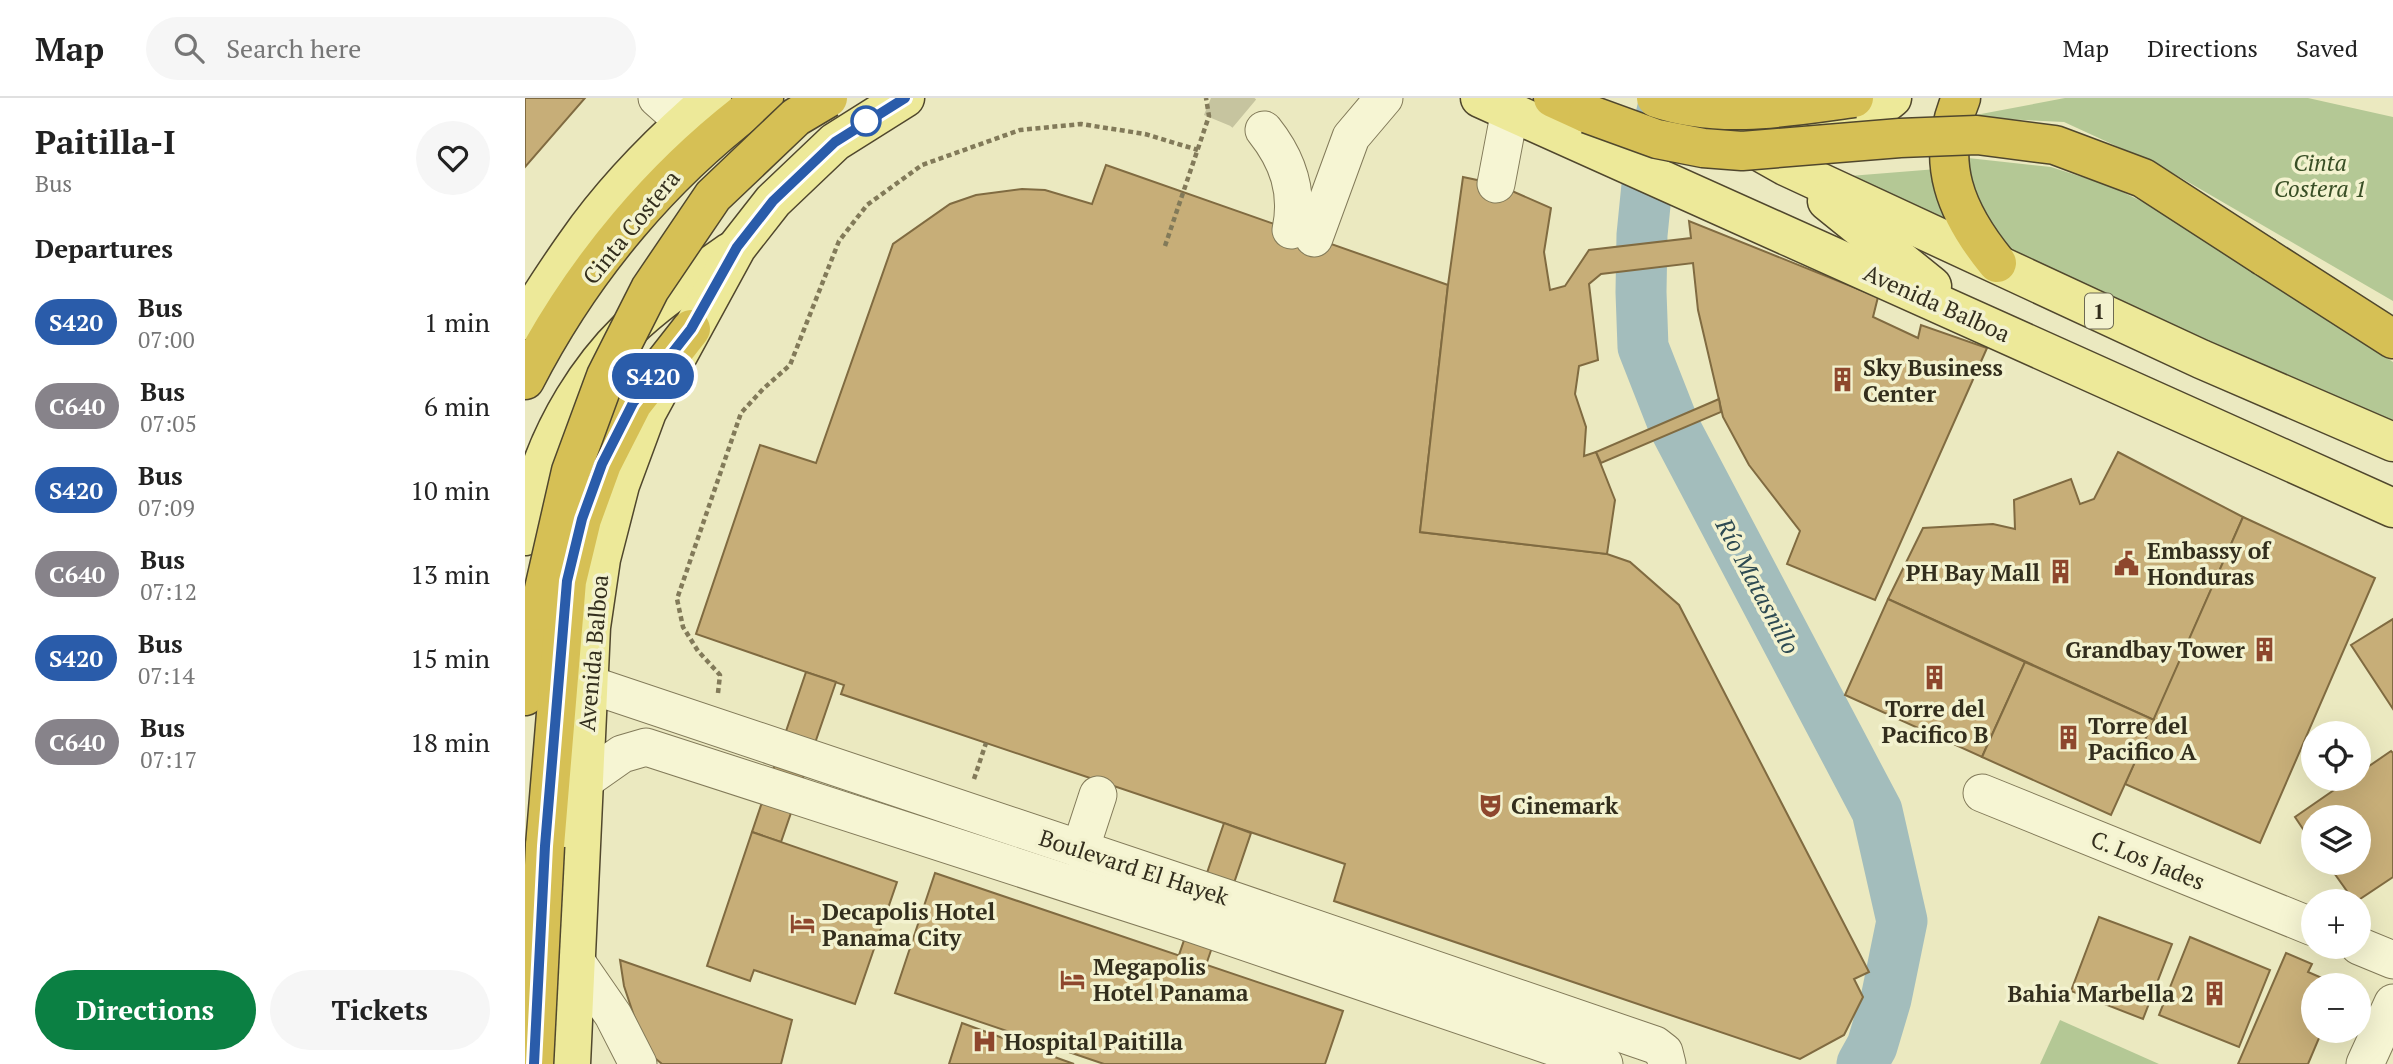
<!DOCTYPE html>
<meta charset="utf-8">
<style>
body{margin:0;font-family:"PT Serif",serif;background:#f6f6f6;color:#222;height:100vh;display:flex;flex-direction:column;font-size:26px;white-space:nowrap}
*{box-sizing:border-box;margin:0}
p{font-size:23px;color:#767676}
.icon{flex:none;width:38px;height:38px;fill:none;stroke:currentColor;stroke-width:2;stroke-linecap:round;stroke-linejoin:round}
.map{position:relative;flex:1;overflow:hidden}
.sheet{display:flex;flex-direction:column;background:#fff;width:525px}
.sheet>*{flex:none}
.badge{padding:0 14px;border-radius:23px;font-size:24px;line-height:46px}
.controls{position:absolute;left:1776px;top:623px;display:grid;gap:14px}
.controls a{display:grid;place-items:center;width:70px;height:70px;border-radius:50%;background:#fff;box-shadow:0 7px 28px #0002;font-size:35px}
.map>.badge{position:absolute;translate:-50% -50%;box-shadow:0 0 0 4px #fff}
h2{padding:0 35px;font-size:26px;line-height:63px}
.round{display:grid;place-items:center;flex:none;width:74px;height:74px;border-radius:37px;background:#f6f6f6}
.headline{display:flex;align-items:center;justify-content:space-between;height:119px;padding:0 35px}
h1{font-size:33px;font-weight:700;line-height:52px}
.button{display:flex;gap:14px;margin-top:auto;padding:14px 35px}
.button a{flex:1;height:80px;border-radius:42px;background:#0b8043;color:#fff;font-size:28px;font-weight:700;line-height:80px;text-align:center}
.button a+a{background:#f6f6f6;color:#222}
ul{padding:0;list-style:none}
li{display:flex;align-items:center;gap:21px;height:84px;padding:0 35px}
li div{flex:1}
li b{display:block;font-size:26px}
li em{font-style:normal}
li .badge{min-width:77px;font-weight:700;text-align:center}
header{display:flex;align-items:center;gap:42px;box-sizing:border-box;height:98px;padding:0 35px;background:#fff;border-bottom:2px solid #e0e0e0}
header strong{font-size:33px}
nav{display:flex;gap:38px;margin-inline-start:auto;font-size:24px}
.search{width:490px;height:63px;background:#f6f6f6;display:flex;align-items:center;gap:18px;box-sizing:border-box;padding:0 24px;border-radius:38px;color:#767676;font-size:26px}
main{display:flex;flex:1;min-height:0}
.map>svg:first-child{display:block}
.green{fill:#b4c895}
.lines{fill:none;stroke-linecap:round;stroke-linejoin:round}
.river{stroke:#a3bdbc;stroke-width:51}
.building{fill:#c7ae78;stroke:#806b41;stroke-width:2}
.minor-tunnel{stroke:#c6c49f;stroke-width:37;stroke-dasharray:37 18;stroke-linecap:butt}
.minor-casing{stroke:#827a59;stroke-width:39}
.major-casing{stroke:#50472d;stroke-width:41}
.highway-casing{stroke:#50472d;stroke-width:41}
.path{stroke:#827a59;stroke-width:4.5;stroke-dasharray:5 3.5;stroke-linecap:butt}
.minor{stroke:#f6f5d3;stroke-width:37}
.major{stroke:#ede999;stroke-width:38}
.highway{stroke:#d6c055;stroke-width:38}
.highway-bridge-casing{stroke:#50472d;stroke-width:41;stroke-linecap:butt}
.highway-bridge{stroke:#d6c055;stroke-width:38}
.line-casing{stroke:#fff;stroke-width:16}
.line{stroke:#2a5caa;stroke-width:10}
.stop-dot{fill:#fff;stroke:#2a5caa;stroke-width:3.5}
.labels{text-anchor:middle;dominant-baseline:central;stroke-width:7;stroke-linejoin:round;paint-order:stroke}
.shield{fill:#f3f2cf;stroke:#6d6952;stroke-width:2}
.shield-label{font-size:21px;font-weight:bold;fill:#332e1d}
.park-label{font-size:23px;font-style:italic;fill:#384e25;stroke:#f3f2cf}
.street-label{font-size:23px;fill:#332e1d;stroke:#f3f2cf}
.poi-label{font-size:23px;font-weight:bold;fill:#332e1d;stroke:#f3f2cf;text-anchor:start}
.water-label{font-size:24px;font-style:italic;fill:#2d4a52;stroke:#f3f2cf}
</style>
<header>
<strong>Map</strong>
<div class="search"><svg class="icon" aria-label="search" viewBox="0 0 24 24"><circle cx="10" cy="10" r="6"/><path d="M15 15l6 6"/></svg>Search here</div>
<nav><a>Map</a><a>Directions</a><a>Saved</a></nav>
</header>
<main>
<section class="sheet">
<div class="headline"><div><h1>Paitilla-I</h1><p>Bus</p></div><a class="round"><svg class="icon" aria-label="heart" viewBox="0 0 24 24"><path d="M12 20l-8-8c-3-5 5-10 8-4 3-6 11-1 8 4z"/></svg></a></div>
<h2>Departures</h2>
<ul>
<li><span class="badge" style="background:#2a5caa;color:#fff">S420</span><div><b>Bus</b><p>07:00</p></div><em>1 min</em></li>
<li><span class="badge" style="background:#87838a;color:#fff">C640</span><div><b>Bus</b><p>07:05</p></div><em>6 min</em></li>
<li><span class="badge" style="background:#2a5caa;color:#fff">S420</span><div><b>Bus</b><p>07:09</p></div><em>10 min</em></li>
<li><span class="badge" style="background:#87838a;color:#fff">C640</span><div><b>Bus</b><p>07:12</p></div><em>13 min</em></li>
<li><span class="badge" style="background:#2a5caa;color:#fff">S420</span><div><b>Bus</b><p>07:14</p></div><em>15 min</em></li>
<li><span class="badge" style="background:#87838a;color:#fff">C640</span><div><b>Bus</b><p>07:17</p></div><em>18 min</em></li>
</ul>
<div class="button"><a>Directions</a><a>Tickets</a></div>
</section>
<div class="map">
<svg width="1868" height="966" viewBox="0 0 1868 966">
<rect width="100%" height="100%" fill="#ebe9c0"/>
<g class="green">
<path d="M1540 0H1783L1868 19V203L1639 70 1539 24 1440 19Z"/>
<path d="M1434 59 1526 69 1585 88 1641 115 1868 264V332L1483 158 1447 108Z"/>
<path d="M1412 71 1414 108 1437 139 1312 79Z"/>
<path d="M1535 922 1634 966H1515Z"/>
</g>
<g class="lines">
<path class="river" d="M1140 0 1123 77 1117 137 1116 194 1118 249 1149 328 1352 713 1377 823 1361 901 1347 948 1337 966"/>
</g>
<g class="building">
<path d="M0 0H60L0 69Z"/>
<path d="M581 67 923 187 895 434 1082 456 1105 464 1154 507 1344 874 1329 881 1338 899 1319 937 1275 961 809 803 820 766 316 596 319 587 171 536 235 347 291 365 368 146 425 106 451 97 497 91 520 92 567 106Z"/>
<path d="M938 79 971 86 1026 110 1019 154 1025 192 1040 188 1064 152 1166 140 1164 123 1353 199 1348 219 1393 240 1396 227 1462 250 1350 502 1262 466 1275 433 1224 367 1198 319 1173 212 1168 165 1076 176 1064 186 1073 262 1054 268 1050 296 1061 329 1059 358 1071 354 1090 402 1082 456 895 434 923 187Z"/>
<path d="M1194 301 1196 314 1076 365 1071 354Z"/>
<path d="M1593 354 1718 419 1629 622 1363 501 1398 430 1468 426 1490 431 1489 402 1546 381 1555 406 1569 401Z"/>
<path d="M1718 419 1850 480 1735 745 1600 686Z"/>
<path d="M1363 501 1500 564 1457 659 1320 597Z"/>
<path d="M1868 521V611L1826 547Z"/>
<path d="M1500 564 1629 622 1586 717 1457 659Z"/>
<path d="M281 574 311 584 256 744 227 734Z"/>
<path d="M1866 653 1868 655V779L1832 803H1829L1802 765H1834V719H1788V746L1770 719 1825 681H1834V675Z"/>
<path d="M699 725 726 735 681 867 654 857Z"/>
<path d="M227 734 372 784 330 906 229 872 225 883 182 868Z"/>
<path d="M410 775 818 913 800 966H579L370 895Z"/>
<path d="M1574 819 1647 846 1618 921 1546 893Z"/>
<path d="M1665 839 1745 872 1714 949 1634 917Z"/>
<path d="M1761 855 1787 866 1783 874 1813 887H1788V933H1797L1783 966H1713Z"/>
<path d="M95 862 267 922 256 966H137L125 956 109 918 99 888Z"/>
<path d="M437 925 535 961 549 966H424Z"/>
</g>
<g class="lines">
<path class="minor-tunnel" d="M686 0 715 12 739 32"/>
<defs>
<g id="minor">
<path d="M132 0 159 24"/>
<path d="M739 32C763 62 774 94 766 132"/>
<path d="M971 86 985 12"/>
<path d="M789 140 826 39 859 0"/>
<path d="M63 586 707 802 1130 947 1139 954 1142 966"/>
<path d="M60 682 97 656 121 649 659 823 1079 966"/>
<path d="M1457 695 1788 829"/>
<path d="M555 752 573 697"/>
<path d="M1834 848 1868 862"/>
<path d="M52 865 88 917 113 966"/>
<path d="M1840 966 1868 905"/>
</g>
<g id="major">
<path d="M955 0 1868 410"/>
<path d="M1148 5 1260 68 1676 261 1868 344"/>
<path d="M1291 24 1352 12 1367 0"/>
<path d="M1302 103 1407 188"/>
<path d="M0 222C17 197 33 171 51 146 89 91 137 43 187 0"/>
<path d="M0 438C4 419 6 399 12 381 30 326 62 272 103 232 134 202 170 179 205 154"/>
<path d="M46 966 66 529 76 461 95 387 122 314 212 149 248 103 310 44 380 0"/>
</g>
<g id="highway">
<path d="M1028 0 1063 16"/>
<path d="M1436 0C1409 64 1431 115 1472 165"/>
<path d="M1740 159 1868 241"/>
<path d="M0 282C57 171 139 73 239 0"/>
<path d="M0 598 14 513"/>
<path d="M20 748 42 483 57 421 77 366 108 305 166 231"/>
</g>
</defs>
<use href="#minor" class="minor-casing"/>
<use href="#major" class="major-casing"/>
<use href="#highway" class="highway-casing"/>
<g class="path">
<path d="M640 148 684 18 681 0"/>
<path d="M193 595 195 577 173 553 158 529 152 501 216 315 238 291 265 267 314 143 342 107 397 67 495 32 556 26 620 36 673 52"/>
<path d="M449 681 461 645"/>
</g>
<use href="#minor" class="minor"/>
<use href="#major" class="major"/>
<use href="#highway" class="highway"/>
<defs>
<g id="highway-bridge">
<path d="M1131 0C1195 22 1264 9 1329 0"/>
<path d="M1063 16 1132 41 1178 50 1217 53 1375 40 1452 37 1530 47 1618 80 1740 159"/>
<path d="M14 513 46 373 81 278 125 191 188 98 271 19 303 0"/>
<path d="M9 966 20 748"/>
</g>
</defs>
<use href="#highway-bridge" class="highway-bridge-casing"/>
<use href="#highway-bridge" class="highway-bridge"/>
</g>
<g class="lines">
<defs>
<path id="line" d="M9 966 20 748 42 483 57 421 77 366 108 305 166 231 212 149 248 103 310 44 380 0"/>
</defs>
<use href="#line" class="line-casing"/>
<use href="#line" class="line"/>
</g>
<defs>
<symbol id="building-bare" viewBox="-9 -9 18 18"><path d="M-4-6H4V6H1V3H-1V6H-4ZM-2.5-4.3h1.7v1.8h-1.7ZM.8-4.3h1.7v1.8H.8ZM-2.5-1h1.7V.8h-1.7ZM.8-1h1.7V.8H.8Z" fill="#8e472d" stroke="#f3f2cf" stroke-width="2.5" paint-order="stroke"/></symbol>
<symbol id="civic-bare" viewBox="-9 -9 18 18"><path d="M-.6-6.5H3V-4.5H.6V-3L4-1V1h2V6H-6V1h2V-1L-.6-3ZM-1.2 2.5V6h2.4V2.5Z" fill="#8e472d" stroke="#f3f2cf" stroke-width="2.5" paint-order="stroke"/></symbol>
<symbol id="theatre-bare" viewBox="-9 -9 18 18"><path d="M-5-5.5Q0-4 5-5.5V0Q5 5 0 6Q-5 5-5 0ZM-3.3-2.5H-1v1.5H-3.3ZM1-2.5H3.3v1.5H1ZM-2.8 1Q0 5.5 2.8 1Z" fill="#8e472d" stroke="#f3f2cf" stroke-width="2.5" paint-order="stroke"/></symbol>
<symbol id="hotel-bare" viewBox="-9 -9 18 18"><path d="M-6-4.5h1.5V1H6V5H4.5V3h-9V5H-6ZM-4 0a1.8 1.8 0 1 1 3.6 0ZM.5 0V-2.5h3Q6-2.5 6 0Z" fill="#8e472d" stroke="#f3f2cf" stroke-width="2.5" paint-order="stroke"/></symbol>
<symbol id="hospital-bare" viewBox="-9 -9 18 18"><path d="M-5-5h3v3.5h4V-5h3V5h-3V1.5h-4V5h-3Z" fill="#8e472d" stroke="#f3f2cf" stroke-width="2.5" paint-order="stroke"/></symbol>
</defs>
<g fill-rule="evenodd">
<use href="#building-bare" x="1300" y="264" width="35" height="35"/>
<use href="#civic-bare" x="1584" y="448" width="35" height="35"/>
<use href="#building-bare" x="1518" y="456" width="35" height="35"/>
<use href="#building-bare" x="1722" y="534" width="35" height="35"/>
<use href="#building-bare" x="1392" y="562" width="35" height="35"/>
<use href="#building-bare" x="1526" y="622" width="35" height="35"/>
<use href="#theatre-bare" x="948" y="690" width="35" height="35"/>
<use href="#hotel-bare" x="260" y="808" width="35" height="35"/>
<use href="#hotel-bare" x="530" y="864" width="35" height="35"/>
<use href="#building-bare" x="1672" y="878" width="35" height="35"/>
<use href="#hospital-bare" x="442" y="926" width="35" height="35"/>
</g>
<circle class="stop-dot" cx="341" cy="23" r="14"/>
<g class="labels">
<rect class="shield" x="1560" y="195.5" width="28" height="35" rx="5"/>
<g class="shield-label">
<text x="1574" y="213">1</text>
</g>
<g class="park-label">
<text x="1795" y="64">Cinta<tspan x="1795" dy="26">Costera 1</tspan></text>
</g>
<g class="street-label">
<text transform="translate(106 129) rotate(-51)">Cinta Costera</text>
<text transform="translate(1412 205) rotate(24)">Avenida Balboa</text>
<text transform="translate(68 555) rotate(-85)">Avenida Balboa</text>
<text transform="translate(1623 762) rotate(22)">C. Los Jades</text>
<text transform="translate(609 769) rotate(18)">Boulevard El Hayek</text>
</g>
<g class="poi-label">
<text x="1338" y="269">Sky Business<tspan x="1338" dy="26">Center</tspan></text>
<text x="1622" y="452">Embassy of<tspan x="1622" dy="26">Honduras</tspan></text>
<text x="1515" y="474" text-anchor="end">PH Bay Mall</text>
<text x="1720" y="551" text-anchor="end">Grandbay Tower</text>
<text x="1410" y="610" text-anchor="middle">Torre del<tspan x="1410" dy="26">Pacifico B</tspan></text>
<text x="1563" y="627">Torre del<tspan x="1563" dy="26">Pacifico A</tspan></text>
<text x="986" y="707">Cinemark</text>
<text x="297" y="813">Decapolis Hotel<tspan x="297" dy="26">Panama City</tspan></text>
<text x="568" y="868">Megapolis<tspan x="568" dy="26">Hotel Panama</tspan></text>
<text x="1669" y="895" text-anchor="end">Bahia Marbella 2</text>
<text x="479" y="943">Hospital Paitilla</text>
</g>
<g class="water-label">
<text transform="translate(1233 488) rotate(62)">Río Matasnillo</text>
</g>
</g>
</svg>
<div class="controls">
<a><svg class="icon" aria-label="locate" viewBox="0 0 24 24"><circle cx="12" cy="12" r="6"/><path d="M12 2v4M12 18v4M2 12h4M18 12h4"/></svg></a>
<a><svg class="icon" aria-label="layers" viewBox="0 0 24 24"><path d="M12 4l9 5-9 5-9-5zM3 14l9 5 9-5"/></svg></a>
<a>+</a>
<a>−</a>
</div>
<b class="badge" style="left:128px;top:278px;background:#2a5caa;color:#fff">S420</b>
</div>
</main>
